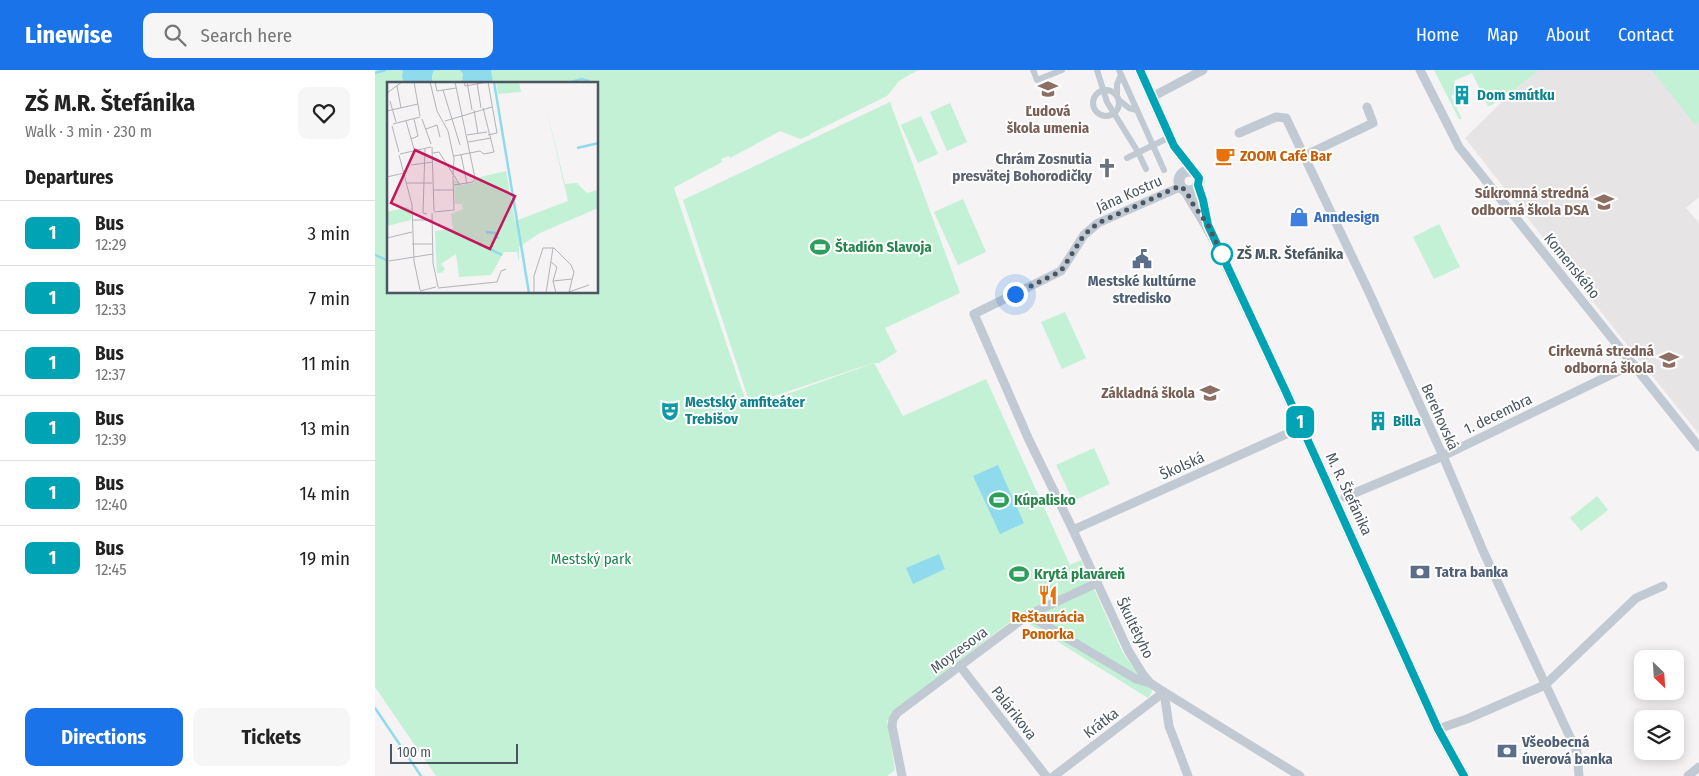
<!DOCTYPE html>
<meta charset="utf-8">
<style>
body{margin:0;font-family:"Fira Sans Condensed",sans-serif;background:#f6f6f6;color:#222;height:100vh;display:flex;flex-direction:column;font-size:19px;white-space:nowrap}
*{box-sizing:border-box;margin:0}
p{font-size:16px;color:#767676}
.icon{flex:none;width:28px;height:28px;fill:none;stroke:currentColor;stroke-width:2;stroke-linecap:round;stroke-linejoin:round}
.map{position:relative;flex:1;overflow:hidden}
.sheet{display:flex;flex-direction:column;background:#fff;width:375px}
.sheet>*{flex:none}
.badge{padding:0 10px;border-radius:8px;font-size:18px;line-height:32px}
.needle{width:32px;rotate:155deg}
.buttons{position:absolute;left:1259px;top:580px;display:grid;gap:10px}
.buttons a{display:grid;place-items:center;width:50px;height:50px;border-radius:10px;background:#fff;box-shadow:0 2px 12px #0003;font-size:25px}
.scale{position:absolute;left:15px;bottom:12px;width:128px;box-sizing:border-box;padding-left:5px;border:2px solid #4a5661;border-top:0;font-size:14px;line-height:18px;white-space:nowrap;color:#4a5661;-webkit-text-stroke:4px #fff;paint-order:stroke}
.you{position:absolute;width:25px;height:25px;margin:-12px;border:4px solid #fff;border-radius:50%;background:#1a73e8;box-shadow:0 0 0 8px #1a73e833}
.map>.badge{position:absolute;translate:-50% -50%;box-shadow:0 0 0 2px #fff}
h2{padding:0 25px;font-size:19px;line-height:45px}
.round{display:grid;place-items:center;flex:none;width:52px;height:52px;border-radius:10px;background:#f6f6f6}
.summary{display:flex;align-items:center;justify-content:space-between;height:85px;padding:0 25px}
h1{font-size:24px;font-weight:700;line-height:38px}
.cta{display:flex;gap:10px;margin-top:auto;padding:10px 25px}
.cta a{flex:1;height:58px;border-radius:10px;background:#1a73e8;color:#fff;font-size:20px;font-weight:700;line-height:58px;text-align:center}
.cta a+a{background:#f6f6f6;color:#222}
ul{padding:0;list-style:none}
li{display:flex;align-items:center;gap:15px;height:65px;padding:0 25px;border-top:1px solid #e0e0e0}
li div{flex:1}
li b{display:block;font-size:19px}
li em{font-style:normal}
li .badge{min-width:55px;font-weight:700;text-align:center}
header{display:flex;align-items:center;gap:30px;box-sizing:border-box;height:70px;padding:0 25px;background:#1a73e8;color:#fff}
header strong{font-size:24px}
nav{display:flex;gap:28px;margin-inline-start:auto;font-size:18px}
.search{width:350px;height:45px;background:#f6f6f6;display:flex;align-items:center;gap:12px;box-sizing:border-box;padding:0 18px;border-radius:10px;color:#767676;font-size:19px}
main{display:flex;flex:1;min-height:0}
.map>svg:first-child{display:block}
.education{fill:#e6e4e5}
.green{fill:#c3f1d5;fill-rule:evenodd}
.water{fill:#90daee}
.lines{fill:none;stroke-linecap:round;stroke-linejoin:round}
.stream{stroke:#90daee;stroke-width:2.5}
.pedestrian{stroke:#c1cad2;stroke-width:6}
.minor{stroke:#c1cad2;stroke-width:9}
.tertiary{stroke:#c1cad2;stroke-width:11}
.line-casing{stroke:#fff;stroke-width:11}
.line{stroke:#00a3b4;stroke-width:8}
.walk{stroke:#4a5661;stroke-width:5;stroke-dasharray:0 9}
.stop-dot{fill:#fff;stroke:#00a3b4;stroke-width:2.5}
.labels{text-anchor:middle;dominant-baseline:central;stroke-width:4;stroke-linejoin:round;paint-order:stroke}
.culture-label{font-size:15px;font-weight:bold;fill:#0d838f;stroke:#fff;text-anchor:start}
.education-label{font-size:15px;font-weight:bold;fill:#785e54;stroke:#fff;text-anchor:end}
.food-label{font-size:15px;font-weight:bold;fill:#c56008;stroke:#fff;text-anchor:start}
.worship-label{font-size:15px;font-weight:bold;fill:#5b616d;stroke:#fff;text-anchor:end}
.street-label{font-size:15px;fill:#4a5661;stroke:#fff}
.shop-label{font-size:15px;font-weight:bold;fill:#366cbe;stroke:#fff;text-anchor:start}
.leisure-label{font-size:15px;font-weight:bold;fill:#27864d;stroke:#fff;text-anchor:start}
.stop-label{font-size:15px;font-weight:bold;fill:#4a5661;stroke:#fff;text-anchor:start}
.service-label{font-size:15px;font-weight:bold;fill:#4e5e75;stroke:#fff;text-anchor:start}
.park-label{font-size:15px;fill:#17864f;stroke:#fff}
.inset-river{fill:none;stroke:#90daee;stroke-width:2.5}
.inset-road{fill:none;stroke:#b1b4b9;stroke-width:1}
.view{fill:#c2185b;fill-opacity:0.15;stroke:#c2185b;stroke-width:2.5}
.inset-edge{fill:none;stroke:#4a5661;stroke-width:2.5}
</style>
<header>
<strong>Linewise</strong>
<div class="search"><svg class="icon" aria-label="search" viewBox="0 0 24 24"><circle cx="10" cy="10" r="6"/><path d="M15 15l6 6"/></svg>Search here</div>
<nav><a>Home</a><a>Map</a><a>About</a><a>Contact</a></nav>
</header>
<main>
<section class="sheet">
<div class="summary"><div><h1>ZŠ M.R. Štefánika</h1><p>Walk · 3 min · 230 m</p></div><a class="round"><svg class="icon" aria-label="heart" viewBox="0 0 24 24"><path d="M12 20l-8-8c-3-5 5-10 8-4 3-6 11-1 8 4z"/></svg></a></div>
<h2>Departures</h2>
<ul>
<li><span class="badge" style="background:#00a3b4;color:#fff">1</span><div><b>Bus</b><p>12:29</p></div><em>3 min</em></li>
<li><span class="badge" style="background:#00a3b4;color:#fff">1</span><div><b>Bus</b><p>12:33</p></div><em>7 min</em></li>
<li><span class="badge" style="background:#00a3b4;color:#fff">1</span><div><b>Bus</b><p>12:37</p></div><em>11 min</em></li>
<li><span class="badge" style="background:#00a3b4;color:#fff">1</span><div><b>Bus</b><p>12:39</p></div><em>13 min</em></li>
<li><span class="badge" style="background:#00a3b4;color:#fff">1</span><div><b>Bus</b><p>12:40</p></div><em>14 min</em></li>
<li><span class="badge" style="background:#00a3b4;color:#fff">1</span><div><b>Bus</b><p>12:45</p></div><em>19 min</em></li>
</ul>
<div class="cta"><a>Directions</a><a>Tickets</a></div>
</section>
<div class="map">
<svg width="1324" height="706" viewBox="0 0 1324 706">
<rect width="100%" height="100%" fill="#f5f3f3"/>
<path class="education" d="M1164 0H1324V127L1311 138 1324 153V364L1241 261 1090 68 1138 21Z"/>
<g class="green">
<path d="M0 0H543L524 11 512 26 435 64V65L425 69 405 61 355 88 354 86 346 89 347 92 300 117 299 118 373 338 499 293 528 346 611 309 695 495 706 490 747 581 764 606 776 617 777 622 773 628 651 552 645 544 519 641 512 651 520 700 512 706H61L0 617ZM14 14H222V222H14Z"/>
<path d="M1059 0H1164L1138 21H1135L1117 35 1113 36 1097 3 1079 11 1083 22 1076 26 1087 49H1084Z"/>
<path d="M1277 0H1324V52L1320 55Z"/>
<path d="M515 32 585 223 510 258 522 282 504 293H498L375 334 308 130Z"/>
<path d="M575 33 592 72 572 81 555 42Z"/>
<path d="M546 46 563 84 543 93 526 55Z"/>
<path d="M588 129 611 182 583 195 559 142Z"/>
<path d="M1064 154 1085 197 1059 209 1038 167Z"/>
<path d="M690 242 711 288 687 299 666 252Z"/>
<path d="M719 378 735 414 698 431 681 395Z"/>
<path d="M1222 426 1233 440 1206 461 1195 448Z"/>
</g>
<g class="water">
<path d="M28 0H59L57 5V14H29L27 6Z"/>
<path d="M85 0H116L118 14H87L88 4Z"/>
<path d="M623 395 649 453 625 464 598 406Z"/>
<path d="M564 484 570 499 538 514 531 498Z"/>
</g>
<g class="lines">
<g class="stream">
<path d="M0 3 10 0"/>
<path d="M190 14 206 9 214 11"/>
<path d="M0 185 14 191"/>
<path d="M0 638 46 706"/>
</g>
<g class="pedestrian">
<path d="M658 0 662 10 687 0"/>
<path d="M722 0 732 32 763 82 771 99"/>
<path d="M744 0 789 100"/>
<circle cx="731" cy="33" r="13"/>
<path d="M742 26V14L746 5"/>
<path d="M744 30 754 38 761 40"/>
<path d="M752 88 795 67"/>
</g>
<g class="minor">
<path d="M1045 0 1084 77 1324 377"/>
<path d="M777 27 828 0"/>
<path d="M864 63 901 47 911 48 993 220 1068 386 1109 483 1202 682 1204 706"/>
<path d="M929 86 998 53 992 37"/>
<path d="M805 117 723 153 709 165 686 201 599 244 654 370 698 460 753 580 767 603 775 613 789 622 925 706"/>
<path d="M970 427 1068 386 1258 294"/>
<path d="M698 460 927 357"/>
<path d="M653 545 761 609 775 613"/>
<path d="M585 596 671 706"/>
<path d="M789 622 794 656 813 706"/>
<path d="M1063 659 1092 649 1170 615 1261 528 1288 516"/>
<path d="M527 706 517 656 518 649 522 643 653 545 722 513"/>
<path d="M679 706 789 622"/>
<path d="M1313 706 1324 697"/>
</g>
<g class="tertiary">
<path d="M765 0 799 76 819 102"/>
<circle cx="814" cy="111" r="10"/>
<path d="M823 115 828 130 832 151"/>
<path d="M811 121C821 139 833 156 842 175L911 322 1063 659 1089 706"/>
</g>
</g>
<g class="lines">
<defs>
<path id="line" d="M765 0 799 76 824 108 823 115 828 130 833 155 911 322 1063 659 1089 706"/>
</defs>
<use href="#line" class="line-casing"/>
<use href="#line" class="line"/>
<path class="walk" d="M640 224 686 201 709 165 723 153 805 116 811 121 818 134 833 155 850 191 847 184"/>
</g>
<defs>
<symbol id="school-bare" viewBox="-9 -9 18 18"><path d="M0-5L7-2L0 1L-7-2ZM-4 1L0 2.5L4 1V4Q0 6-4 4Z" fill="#8d6e63" stroke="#fff" stroke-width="2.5" paint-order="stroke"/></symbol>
<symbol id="building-bare" viewBox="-9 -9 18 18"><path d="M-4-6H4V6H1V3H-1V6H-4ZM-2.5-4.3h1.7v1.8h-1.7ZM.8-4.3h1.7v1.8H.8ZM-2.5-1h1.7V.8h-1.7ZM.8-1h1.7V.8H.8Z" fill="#0f9aa8" stroke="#fff" stroke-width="2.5" paint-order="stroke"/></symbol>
<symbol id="cafe-bare" viewBox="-9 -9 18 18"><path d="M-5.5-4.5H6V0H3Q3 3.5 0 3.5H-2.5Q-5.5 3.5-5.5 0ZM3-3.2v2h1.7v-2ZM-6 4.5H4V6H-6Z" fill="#e8710a" stroke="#fff" stroke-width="2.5" paint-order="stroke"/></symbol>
<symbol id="church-bare" viewBox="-9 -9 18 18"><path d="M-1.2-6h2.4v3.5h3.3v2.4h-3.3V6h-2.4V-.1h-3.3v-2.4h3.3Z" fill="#6b7280" stroke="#fff" stroke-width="2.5" paint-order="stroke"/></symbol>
<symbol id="shop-bare" viewBox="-9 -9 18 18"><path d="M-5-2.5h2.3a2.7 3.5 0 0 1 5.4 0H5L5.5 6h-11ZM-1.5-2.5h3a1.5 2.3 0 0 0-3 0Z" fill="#3f7fe0" stroke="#fff" stroke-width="2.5" paint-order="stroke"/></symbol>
<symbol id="stadium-bare" viewBox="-9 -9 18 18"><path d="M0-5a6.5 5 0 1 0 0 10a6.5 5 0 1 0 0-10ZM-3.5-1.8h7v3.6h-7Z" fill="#2e9e5b" stroke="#fff" stroke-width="2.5" paint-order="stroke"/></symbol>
<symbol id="civic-bare" viewBox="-9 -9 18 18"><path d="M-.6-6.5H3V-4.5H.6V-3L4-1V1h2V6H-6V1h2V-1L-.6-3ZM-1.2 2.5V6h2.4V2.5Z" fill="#5c6f8a" stroke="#fff" stroke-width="2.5" paint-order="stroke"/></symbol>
<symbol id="theatre-bare" viewBox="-9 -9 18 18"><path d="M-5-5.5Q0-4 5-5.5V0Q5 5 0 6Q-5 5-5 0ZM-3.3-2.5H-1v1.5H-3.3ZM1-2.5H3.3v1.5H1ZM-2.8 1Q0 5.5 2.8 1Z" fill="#0f9aa8" stroke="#fff" stroke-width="2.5" paint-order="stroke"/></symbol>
<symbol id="bank-bare" viewBox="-9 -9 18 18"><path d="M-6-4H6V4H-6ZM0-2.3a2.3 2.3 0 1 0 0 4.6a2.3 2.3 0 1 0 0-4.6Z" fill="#5c6f8a" stroke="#fff" stroke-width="2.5" paint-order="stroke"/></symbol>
<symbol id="restaurant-bare" viewBox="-9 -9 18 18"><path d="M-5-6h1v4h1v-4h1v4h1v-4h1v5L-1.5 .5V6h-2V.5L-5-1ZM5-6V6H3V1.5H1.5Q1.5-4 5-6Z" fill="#e8710a" stroke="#fff" stroke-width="2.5" paint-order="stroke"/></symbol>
</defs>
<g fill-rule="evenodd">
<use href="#school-bare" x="659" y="5" width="28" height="28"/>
<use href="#building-bare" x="1073" y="11" width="28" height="28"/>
<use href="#cafe-bare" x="836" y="72" width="28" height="28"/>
<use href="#church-bare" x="718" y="84" width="28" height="28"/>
<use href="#school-bare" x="1215" y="118" width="28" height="28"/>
<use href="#shop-bare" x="910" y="133" width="28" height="28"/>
<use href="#stadium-bare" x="431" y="163" width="28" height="28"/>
<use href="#civic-bare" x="753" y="175" width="28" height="28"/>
<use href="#school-bare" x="1280" y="276" width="28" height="28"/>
<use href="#school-bare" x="821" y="309" width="28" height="28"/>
<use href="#theatre-bare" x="281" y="327" width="28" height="28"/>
<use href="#building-bare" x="989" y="337" width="28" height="28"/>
<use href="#stadium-bare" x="610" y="416" width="28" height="28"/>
<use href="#bank-bare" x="1031" y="488" width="28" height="28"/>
<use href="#stadium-bare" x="630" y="490" width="28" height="28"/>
<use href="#restaurant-bare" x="659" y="511" width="28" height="28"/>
<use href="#bank-bare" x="1118" y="667" width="28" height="28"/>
</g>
<circle class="stop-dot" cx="847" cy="184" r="10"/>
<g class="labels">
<g class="culture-label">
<text x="1102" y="25">Dom smútku</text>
<text x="310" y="332">Mestský amfiteáter<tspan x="310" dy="17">Trebišov</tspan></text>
<text x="1018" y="351">Billa</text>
</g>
<g class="education-label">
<text x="673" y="41" text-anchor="middle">Ľudová<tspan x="673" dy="17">škola umenia</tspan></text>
<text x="1214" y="123">Súkromná stredná<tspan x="1214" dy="17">odborná škola DSA</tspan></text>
<text x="1279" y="281">Cirkevná stredná<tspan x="1279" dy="17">odborná škola</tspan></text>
<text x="820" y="323">Základná škola</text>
</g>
<g class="food-label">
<text x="865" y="86">ZOOM Café Bar</text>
<text x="673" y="547" text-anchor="middle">Reštaurácia<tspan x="673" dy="17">Ponorka</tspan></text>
</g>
<g class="worship-label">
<text x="717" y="89">Chrám Zosnutia<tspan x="717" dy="17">presvätej Bohorodičky</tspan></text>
</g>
<g class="street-label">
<text transform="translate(754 124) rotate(-24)">Jána Kostru</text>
<text transform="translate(1197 196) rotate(51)">Komenského</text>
<text transform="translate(1123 344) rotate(-26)">1. decembra</text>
<text transform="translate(1065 347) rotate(66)">Berehovská</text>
<text transform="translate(807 396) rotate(-24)">Školská</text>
<text transform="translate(974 424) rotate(65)">M. R. Štefánika</text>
<text transform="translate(760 558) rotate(64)">Škultétyho</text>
<text transform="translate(584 580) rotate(-37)">Moyzesova</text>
<text transform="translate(639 643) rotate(52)">Palárikova</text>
<text transform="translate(726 653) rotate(-37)">Krátka</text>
</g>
<g class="shop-label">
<text x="939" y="147">Anndesign</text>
</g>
<g class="leisure-label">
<text x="460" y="177">Štadión Slavoja</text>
<text x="639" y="430">Kúpalisko</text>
<text x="659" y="504">Krytá plaváreň</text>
</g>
<g class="stop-label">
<text x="862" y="184">ZŠ M.R. Štefánika</text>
</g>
<g class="service-label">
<text x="767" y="211" text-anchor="middle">Mestské kultúrne<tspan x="767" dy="17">stredisko</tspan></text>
<text x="1060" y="502">Tatra banka</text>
<text x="1147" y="672">Všeobecná<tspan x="1147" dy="17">úverová banka</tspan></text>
</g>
<g class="park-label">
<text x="216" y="489">Mestský park</text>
</g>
</g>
<g transform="translate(12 12)">
<rect width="211" height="211" fill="#f5f3f3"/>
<path d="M109 0H132L134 10 111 12ZM158 21 178 102 190 101 200 111 211 108V126L153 151 132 165V180L130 170H117L104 193 72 195 69 172 54 182 58 187 55 190H58L50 191 48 149 66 147 64 132 76 127 75 122H68L67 97 74 103 87 101 89 96 119 89 128 139 181 119ZM21 125 22 128 24 125V138L0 144V130Z" fill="#c3f1d5"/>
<path class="inset-river" d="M107 0 142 211M190 66 212 61M99 150 108 151 111 157M101 166 115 173"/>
<path class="inset-road" d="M27 0 33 34M43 0 50 29M48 0 50 9 69 6M77 0 78 4 101 0M80 0 85 28M90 1 94 26M10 4 14 26M56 8 73 63M0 11 15 0M3 19 9 40M87 28 91 52M0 29 31 22M50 29 61 49 67 77 66 93M35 37 44 62M19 39 27 67M58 39 105 25M6 42 33 35M5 44 12 70M39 47 50 43 53 55M80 53 100 50M101 53 110 51 101 0M24 57 31 54 27 37M81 60 104 56M45 65 47 129M38 66 36 131 40 132M46 71 52 70 73 103M13 72 44 65M12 73 25 123 27 179 33 208M74 73 80 102M67 74 93 69 97 72 107 70 96 26M24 83 46 80M0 95 17 91M19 101H45M67 103 86 100 88 96 68 0M46 108H67M47 130 67 128 66 94M45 131 46 181 51 205M25 138H46M0 156 25 150M25 162H46M2 179 46 172M164 180 170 185 166 199 169 211M166 199 185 197M51 206 110 200 114 189 119 187M33 209 49 205M147 211V194L156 166H167L184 183 187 190 182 210M159 211 166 166M179 211 202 203"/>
<path class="view" d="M28 68 128 114 103 167 4 121Z"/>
<rect width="211" height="211" class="inset-edge"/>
</g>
</svg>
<div class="buttons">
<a><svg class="needle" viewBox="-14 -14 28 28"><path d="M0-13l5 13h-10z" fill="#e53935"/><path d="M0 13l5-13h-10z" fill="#767676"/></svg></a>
<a><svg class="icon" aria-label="layers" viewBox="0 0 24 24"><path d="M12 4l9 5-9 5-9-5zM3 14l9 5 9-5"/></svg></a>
</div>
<div class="scale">100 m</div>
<div class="you" style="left:640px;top:224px"></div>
<b class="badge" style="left:925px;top:352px;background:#00a3b4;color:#fff">1</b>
</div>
</main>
